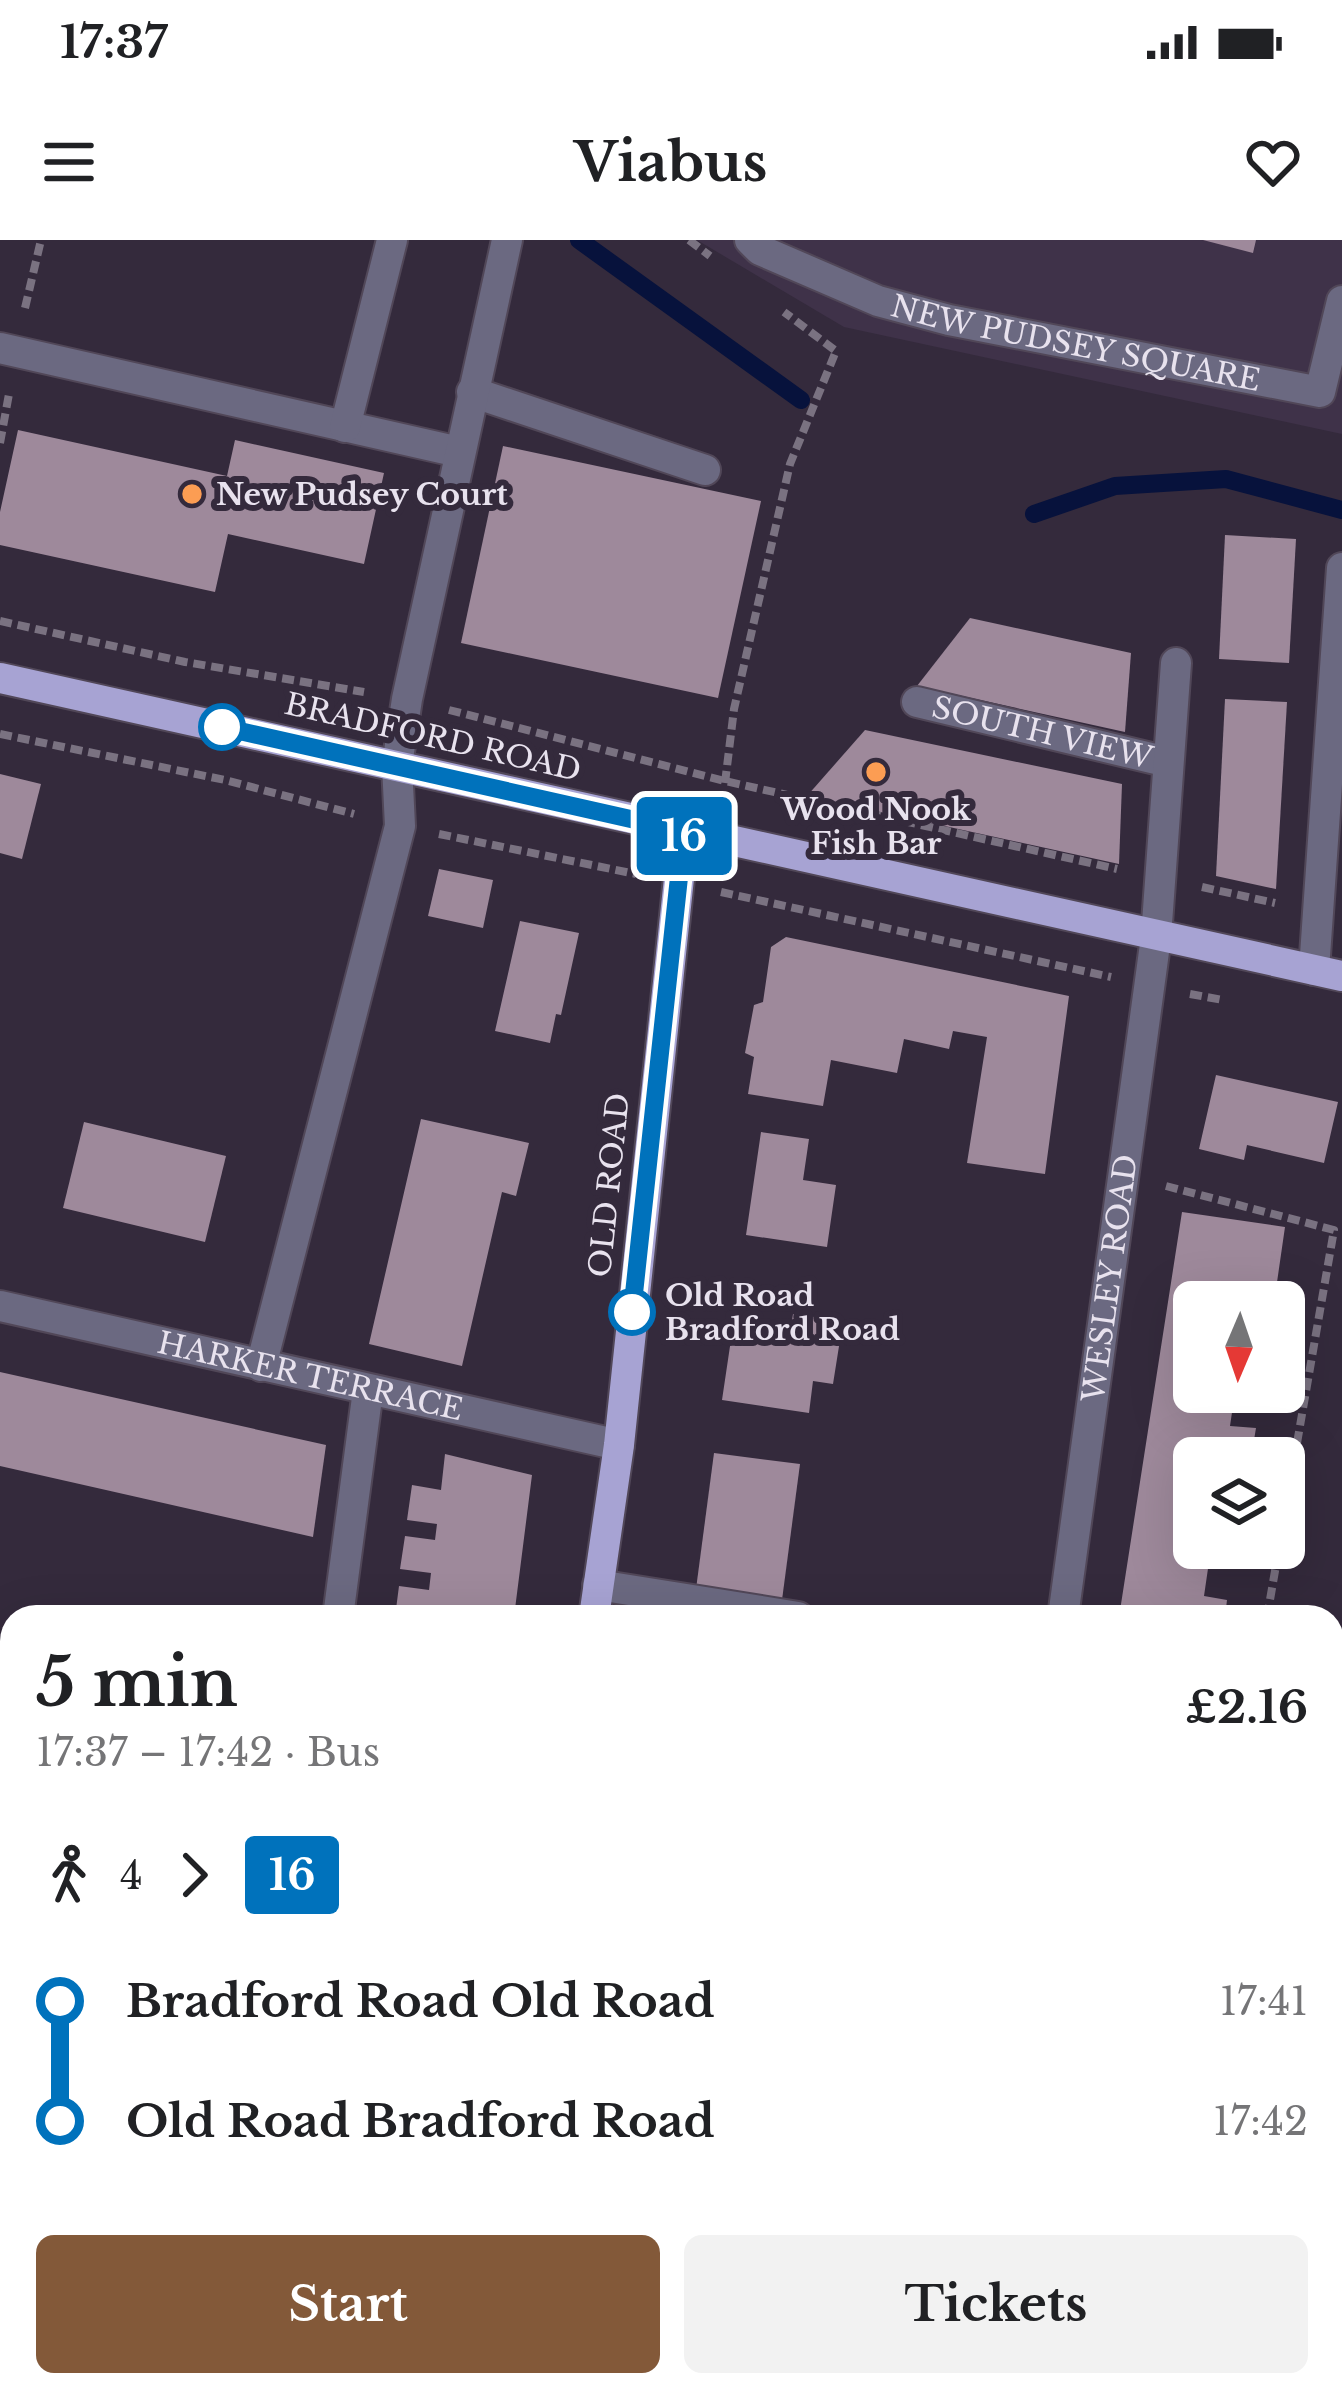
<!DOCTYPE html>
<meta charset="utf-8">
<style>
body{margin:0;font-family:"Libre Baskerville",serif;background:#f2f2f2;color:#202124;height:100vh;display:flex;flex-direction:column;font-size:45px;white-space:nowrap}
*{box-sizing:border-box;margin:0}
p{font-size:39px;color:#757577}
.icon{flex:none;width:66px;height:66px;fill:none;stroke:currentColor;stroke-width:2;stroke-linecap:round;stroke-linejoin:round}
.map{position:relative;flex:1;overflow:hidden}
.side{position:absolute;left:0px;top:1365px;width:1344px;height:792px;display:flex;flex-direction:column;background:#fff;border-radius:36px 36px 0 0;box-shadow:0 12px 48px #0002}
.side>*{flex:none}
.badge{padding:0 24px;border-radius:9px;font-size:42px;line-height:78px}
.needle{width:78px;rotate:182deg}
.fabs{position:absolute;left:1173px;top:1041px;display:grid;gap:24px}
.fabs a{display:grid;place-items:center;width:132px;height:132px;border-radius:18px;background:#fff;box-shadow:0 12px 48px #0002;font-size:60px}
.map>.badge{position:absolute;translate:-50% -50%;box-shadow:0 0 0 6px #fff}
.legs{display:flex;align-items:center;gap:18px;height:132px;padding:0 36px;font-size:39px}
.legs p{margin-inline-start:auto}
.overview{display:flex;align-items:center;justify-content:space-between;height:204px;padding:0 36px}
h1{font-size:66px;font-weight:800;line-height:90px}
.cta{display:flex;gap:24px;margin-top:auto;padding:24px 36px}
.cta a{flex:1;height:138px;border-radius:18px;background:#835939;color:#fff;font-size:48px;font-weight:800;line-height:138px;text-align:center}
.cta a+a{background:#f2f2f2;color:#202124}
ul{padding:0 36px;list-style:none}
li{display:flex;align-items:center;gap:42px;height:120px;font-size:45px}
li i{display:grid;place-items:center;width:18px;height:100%;margin:0 15px;background:currentColor}
li i::after{content:'';width:30px;height:30px;margin:-15px;border:9px solid;border-radius:50%;background:#fff}
li p{margin-inline-start:auto}
li:first-child i{background:linear-gradient(#0000 50%,currentColor 0)}
li:last-child i{background:linear-gradient(currentColor 50%,#0000 0)}
.status{display:flex;justify-content:space-between;align-items:center;height:84px;padding:0 60px;background:#fff;direction:ltr}
.status svg{height:33px;fill:currentColor}
header{display:flex;justify-content:space-between;align-items:center;height:156px;padding:0 36px;background:#fff;font-size:54px;font-weight:800}
.map>svg:first-child{display:block}
.built{fill:#3f3249}
.lines{fill:none;stroke-linecap:round;stroke-linejoin:round}
.stream{stroke:#07123c;stroke-width:18}
.building{fill:#9e899b}
.minor-casing{stroke:#514758;stroke-width:34}
.major-casing{stroke:#514758;stroke-width:34}
.path{stroke:#7a7281;stroke-width:8;stroke-dasharray:12 6;stroke-linecap:butt}
.minor{stroke:#6b6981;stroke-width:30}
.major{stroke:#a7a3d3;stroke-width:30}
.line-1-casing{stroke:#fff;stroke-width:27}
.line-1{stroke:#0072bc;stroke-width:18}
.poi-dot{fill:#fc9d53;stroke:#342a3c;stroke-width:4.5}
.stop-1-dot{fill:#fff;stroke:#0072bc;stroke-width:6}
.labels{text-anchor:middle;dominant-baseline:central;stroke-width:12;stroke-linejoin:round;paint-order:stroke}
.street-label{font-size:30px;fill:#e8e2ee;stroke:#342a3c}
.poi-label{font-size:30px;font-weight:bold;fill:#e8e2ee;stroke:#342a3c;text-anchor:start}
.stop-label{font-size:30px;font-weight:bold;fill:#e8e2ee;stroke:#342a3c;text-anchor:start}
</style>
<div class="status"><b>17:37</b><svg viewBox="0 0 49 12"><path d="M0 12V9h3v3zM5 12V6h3v6zM10 12V3h3v9zM15 12V0h3v12zM26 1h20v11H26zM47 4h2v5h-2z"/></svg></div>
<header><svg class="icon" aria-label="menu" viewBox="0 0 24 24"><path d="M4 6h16M4 12h16M4 18h16"/></svg>Viabus<svg class="icon" aria-label="heart" viewBox="0 0 24 24"><path d="M12 20l-8-8c-3-5 5-10 8-4 3-6 11-1 8 4z"/></svg></header>
<div class="map">
<svg width="1342" height="2157" viewBox="0 0 1342 2157">
<rect width="100%" height="100%" fill="#342a3c"/>
<path class="built" d="M697 0H1342V194L844 87Z"/>
<g class="lines">
<g class="stream">
<path d="M579 0 801 160"/>
<path d="M1034 274 1115 246 1226 239 1342 270"/>
</g>
</g>
<g class="building">
<path d="M1203 0H1256L1253 13Z"/>
<path d="M18 190 227 236 235 200 384 233 364 324 228 294 215 352 0 305V272Z"/>
<path d="M503 206 761 261 718 458 461 403Z"/>
<path d="M1225 295 1296 299 1289 423 1219 419Z"/>
<path d="M970 378 1131 413 1125 492 917 446Z"/>
<path d="M1225 459 1287 462 1276 649 1216 636Z"/>
<path d="M865 490 1122 544 1119 624 807 556Z"/>
<path d="M0 534 41 544 22 619 0 613Z"/>
<path d="M439 629 493 640 483 688 428 676Z"/>
<path d="M520 681 579 693 561 775 556 774 550 803 495 791Z"/>
<path d="M786 697 1069 756 1045 934 967 923 987 797 953 791 949 809 904 799 897 833 831 820 823 866 748 854 754 817 745 813 754 765 763 762 771 707Z"/>
<path d="M1216 835 1338 862 1324 923 1247 905 1244 920 1199 909Z"/>
<path d="M421 879 529 903 516 956 502 952 462 1126 369 1104Z"/>
<path d="M84 882 226 916 205 1002 63 968Z"/>
<path d="M761 892 809 899 803 940 836 945 827 1007 746 995Z"/>
<path d="M1182 972 1285 987 1275 1056 1250 1052 1249 1062H1194V1152H1235L1230 1186 1256 1188 1251 1218H1194V1308H1211L1204 1356 1227 1360 1225 1377H1119Z"/>
<path d="M793 1074 843 1081 833 1144 813 1141 809 1173 722 1160 733 1086 790 1094Z"/>
<path d="M0 1132 326 1205 313 1297 0 1226Z"/>
<path d="M714 1213 800 1224 782 1360 696 1349Z"/>
<path d="M445 1214 532 1235 514 1377H395L399 1346 429 1350 431 1333 400 1329 405 1296 435 1300 437 1284 407 1280 412 1245 441 1250Z"/>
<path d="M12 1411V1481L0 1483V1414Z"/>
<path d="M1332 1948 1342 1949V2025L1332 2024Z"/>
<path d="M0 2070 12 2072V2136L0 2133Z"/>
<path d="M85 2145H188L186 2157H89L83 2156Z"/>
<path d="M294 2145H418L414 2157H291Z"/>
<path d="M592 2145H679L677 2157H590Z"/>
<path d="M1021 2145H1101L1100 2157H1020Z"/>
<rect x="1229" y="2145" width="109" height="12"/>
</g>
<g class="lines">
<defs>
<g id="minor">
<path id="s1" d="M750 0 760 10 878 61 949 80 1320 152 1342 61"/>
<path d="M0 108 459 212"/>
<path d="M472 152 705 230"/>
<path d="M345 187 392 0"/>
<path id="s2" d="M917 462 1168 522"/>
<path d="M1314 730 1342 328"/>
<path id="s3" d="M0 1066 619 1205"/>
<path d="M261 1126 400 586 397 525 407 459 507 0"/>
<path d="M598 1345 798 1377"/>
<path d="M338 1377 368 1150"/>
<path id="s4" d="M1063 1377 1156 697 1176 423"/>
<path d="M0 1957 12 1900"/>
<path d="M242 2157 245 2145"/>
<path d="M958 2157 959 2145"/>
</g>
<g id="major">
<path d="M0 438 1342 736"/>
<path d="M594 1377 619 1205 684 591"/>
<path d="M491 2157 492 2145"/>
</g>
</defs>
<use href="#minor" class="minor-casing"/>
<use href="#major" class="major-casing"/>
<g class="path">
<path d="M689 0 710 16"/>
<path d="M25 68 41 0"/>
<path d="M0 203 9 154"/>
<path d="M0 381 185 422 364 452"/>
<path d="M449 470 725 541 1117 629"/>
<path d="M0 494 225 540 354 574"/>
<path d="M725 543 734 469 790 224 836 111 784 72"/>
<path d="M439 594 636 634"/>
<path d="M1202 647 1275 663"/>
<path d="M721 652 1111 737"/>
<path d="M1190 754 1223 760"/>
<path d="M1166 946 1334 990 1284 1278"/>
<path d="M1267 1377 1279 1308"/>
<path d="M1161 2157 1162 2145"/>
</g>
<use href="#minor" class="minor"/>
<use href="#major" class="major"/>
</g>
<g class="lines">
<defs>
<path id="line-1" d="M222 487 684 591 632 1072"/>
</defs>
<use href="#line-1" class="line-1-casing"/>
<use href="#line-1" class="line-1"/>
</g>
<g class="poi-dot">
<circle cx="192" cy="254" r="12"/>
<circle cx="876" cy="532" r="12"/>
</g>
<g class="stop-1-dot">
<circle cx="222" cy="487" r="21"/>
<circle cx="632" cy="1072" r="21"/>
</g>
<g class="labels">
<g class="street-label">
<text stroke="none"><textPath href="#s1" startOffset="345">NEW PUDSEY SQUARE</textPath></text>
<text stroke="none"><textPath href="#s2" startOffset="129">SOUTH VIEW</textPath></text>
<text transform="translate(433 497) rotate(13)">BRADFORD ROAD</text>
<text transform="translate(609 945) rotate(-84)">OLD ROAD</text>
<text stroke="none"><textPath href="#s4" startOffset="342">WESLEY ROAD</textPath></text>
<text stroke="none"><textPath href="#s3" startOffset="318">HARKER TERRACE</textPath></text>
</g>
<g class="poi-label">
<text x="216" y="254">New Pudsey Court</text>
<text x="876" y="569" text-anchor="middle">Wood Nook<tspan x="876" dy="34">Fish Bar</tspan></text>
</g>
<g class="stop-label">
<text x="665" y="1055">Old Road<tspan x="665" dy="34">Bradford Road</tspan></text>
</g>
</g>
</svg>
<div class="fabs">
<a><svg class="needle" viewBox="-14 -14 28 28"><path d="M0-13l5 13h-10z" fill="#e53935"/><path d="M0 13l5-13h-10z" fill="#757577"/></svg></a>
<a><svg class="icon" aria-label="layers" viewBox="0 0 24 24"><path d="M12 4l9 5-9 5-9-5zM3 14l9 5 9-5"/></svg></a>
</div>
<b class="badge" style="left:684px;top:596px;background:#0072bc;color:#fff">16</b>
<section class="side">
<div class="overview"><div><h1>5 min</h1><p>17:37 – 17:42 · Bus</p></div><b>£2.16</b></div>
<div class="legs"><svg class="icon" aria-label="walk" viewBox="0 0 24 24"><circle cx="13" cy="4" r="2"/><path d="M13 8l-2 6 4 7M11 14l-3 7M7 12l3-4h3l4 4"/></svg>4<svg class="icon" aria-label="forward" viewBox="0 0 24 24"><path d="M9 5l7 7-7 7"/></svg><b class="badge" style="background:#0072bc;color:#fff">16</b></div>
<ul>
<li><i style="color:#0072bc"></i><b>Bradford Road Old Road</b><p>17:41</p></li>
<li><i style="color:#0072bc"></i><b>Old Road Bradford Road</b><p>17:42</p></li>
</ul>
<div class="cta"><a>Start</a><a>Tickets</a></div>
</section>
</div>
